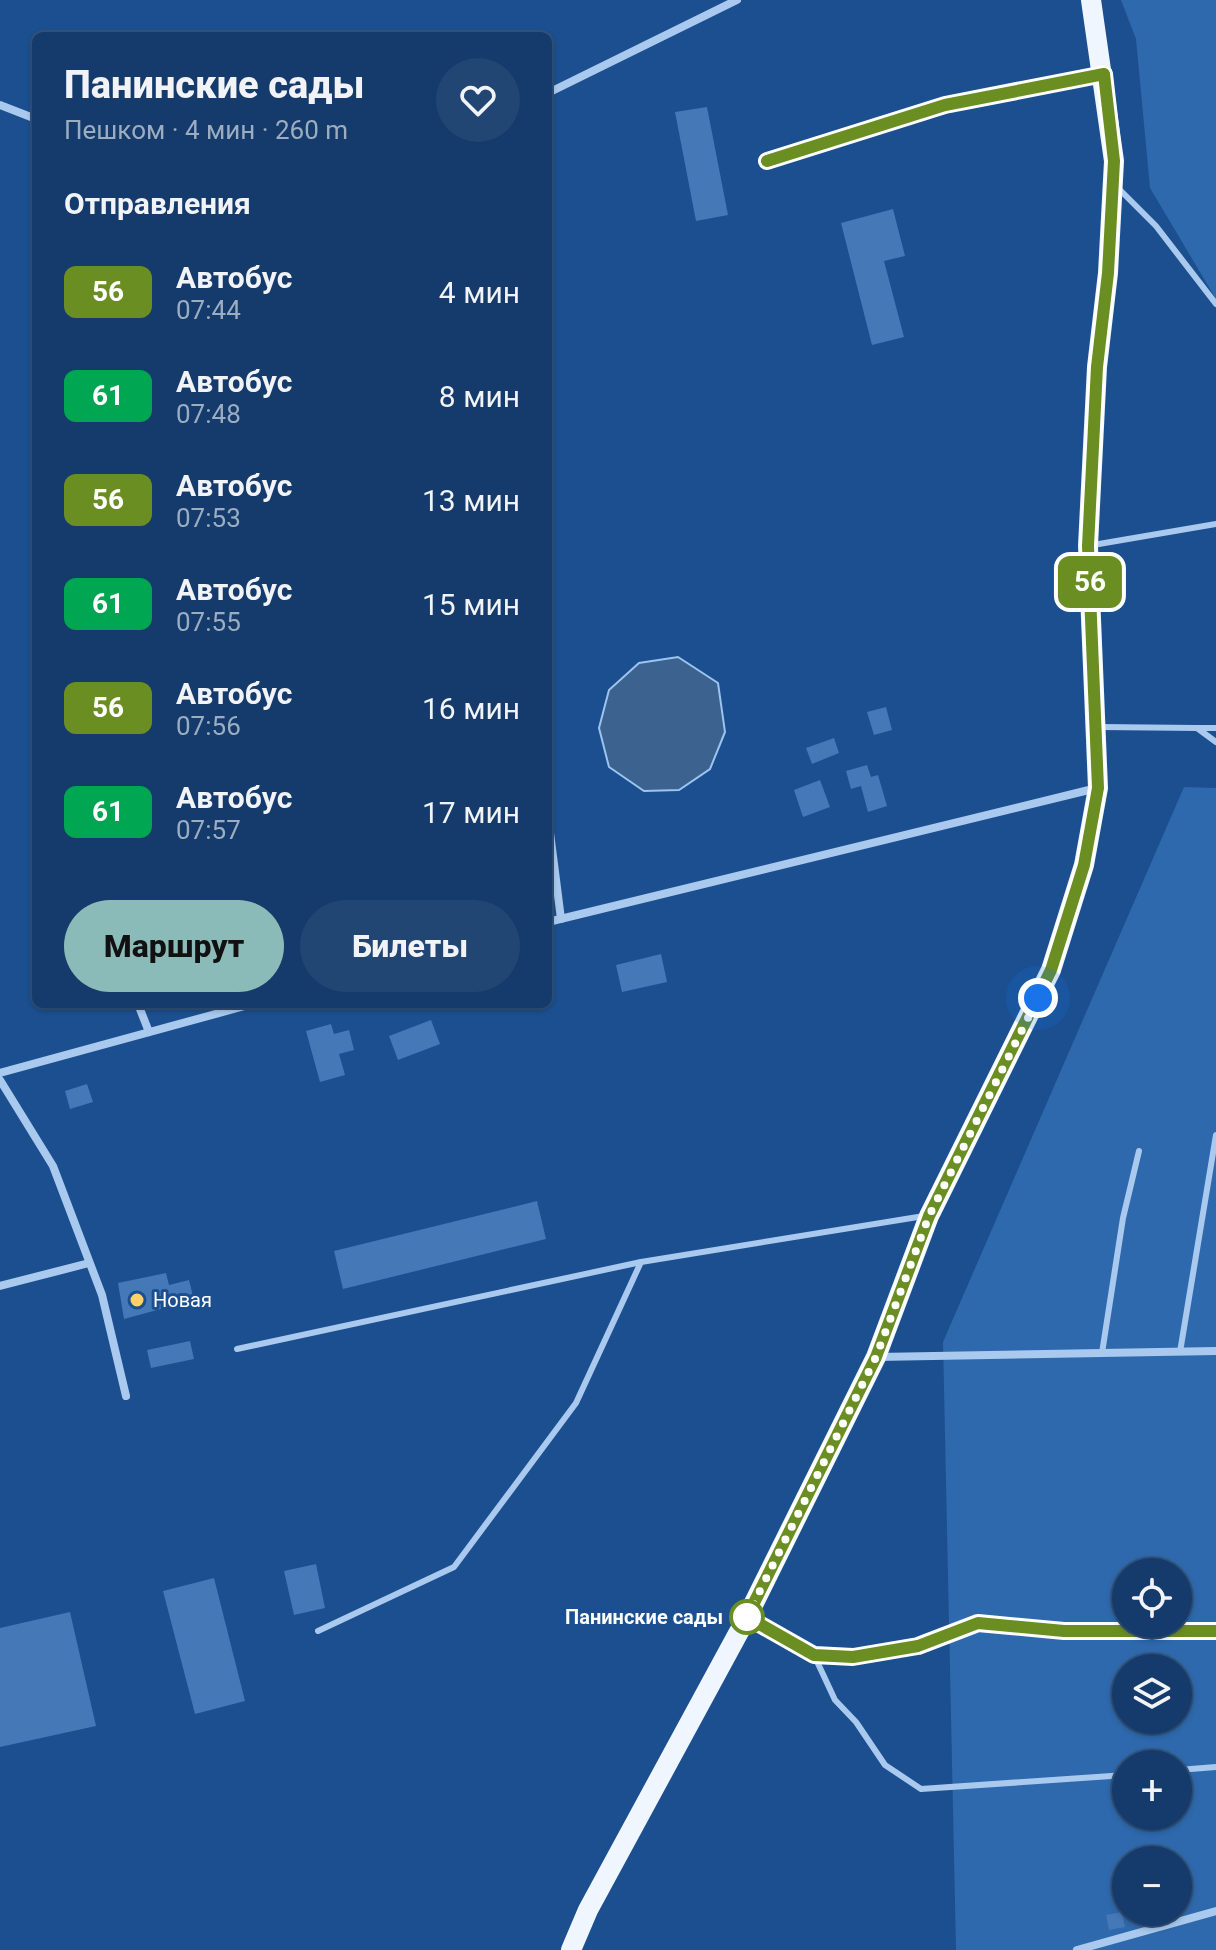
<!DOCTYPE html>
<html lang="ru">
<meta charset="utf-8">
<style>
body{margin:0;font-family:Roboto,sans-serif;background:#214673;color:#f1f3f6;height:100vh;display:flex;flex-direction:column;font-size:30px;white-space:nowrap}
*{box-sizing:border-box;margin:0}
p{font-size:26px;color:#9dadc1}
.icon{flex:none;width:44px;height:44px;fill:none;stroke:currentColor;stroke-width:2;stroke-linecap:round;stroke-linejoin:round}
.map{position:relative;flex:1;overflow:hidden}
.side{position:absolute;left:32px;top:32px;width:520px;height:976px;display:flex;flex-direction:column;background:#143b6b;border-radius:12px;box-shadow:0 2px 6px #0004,0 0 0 2px #33557e}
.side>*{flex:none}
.badge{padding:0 16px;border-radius:12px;font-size:28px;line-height:52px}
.controls{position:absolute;left:1112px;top:1558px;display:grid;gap:16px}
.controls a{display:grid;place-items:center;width:80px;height:80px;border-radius:50%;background:#143b6b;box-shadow:0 2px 6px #0004,0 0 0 2px #33557e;font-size:40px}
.you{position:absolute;width:40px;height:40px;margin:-20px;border:6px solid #fff;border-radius:50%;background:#1a73e8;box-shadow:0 0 0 12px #1a73e833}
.map>.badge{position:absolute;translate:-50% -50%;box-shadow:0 0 0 4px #fff}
h2{padding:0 32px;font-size:30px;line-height:72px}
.round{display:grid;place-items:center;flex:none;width:84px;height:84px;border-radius:42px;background:#214673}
.summary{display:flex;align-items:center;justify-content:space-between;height:136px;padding:0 32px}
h1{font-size:38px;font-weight:800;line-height:60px}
.action{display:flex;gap:16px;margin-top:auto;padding:16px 32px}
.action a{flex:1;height:92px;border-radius:48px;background:#8bbbb9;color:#111;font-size:32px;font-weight:800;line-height:92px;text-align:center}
.action a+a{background:#214673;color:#f1f3f6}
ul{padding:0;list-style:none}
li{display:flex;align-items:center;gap:24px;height:104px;padding:0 32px}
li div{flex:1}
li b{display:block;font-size:30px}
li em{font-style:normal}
li .badge{min-width:88px;font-weight:700;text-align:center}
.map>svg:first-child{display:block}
.green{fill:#2e69ad;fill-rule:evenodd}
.water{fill:#3c6290;stroke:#9cc4f0;stroke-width:2}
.building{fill:#4478b7}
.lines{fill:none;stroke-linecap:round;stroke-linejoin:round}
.service{stroke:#a9c9ee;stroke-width:6}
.minor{stroke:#a9c9ee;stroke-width:8}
.primary{stroke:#f0f6ff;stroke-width:20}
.line-casing{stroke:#fff;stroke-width:18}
.line{stroke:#6b8e23;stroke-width:12}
.walk{stroke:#fff;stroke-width:8;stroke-dasharray:0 14.4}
.poi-dot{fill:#ffd166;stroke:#1b4f8f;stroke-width:3}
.stop-dot{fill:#fff;stroke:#6b8e23;stroke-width:4}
.labels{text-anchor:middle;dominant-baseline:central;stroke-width:6;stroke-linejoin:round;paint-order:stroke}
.poi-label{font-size:20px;fill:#fff;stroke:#1b4f8f;text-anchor:start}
.stop-label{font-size:20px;font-weight:bold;fill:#fff;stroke:#1b4f8f;text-anchor:end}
</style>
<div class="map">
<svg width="1216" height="1950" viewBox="0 0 1216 1950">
<rect width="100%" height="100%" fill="#1b4f8f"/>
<g class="green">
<path d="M1121 0H1216V299L1150 188 1136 39Z"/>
<path d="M1184 787 1216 788V1950H956L943 1342ZM1126 1572H1178V1624H1126ZM1126 1668H1178V1720H1126ZM1126 1764H1178V1816H1126ZM1126 1860H1178V1912H1126Z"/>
</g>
<path class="water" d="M678 657 718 683 725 732 710 769 679 790 644 791 609 767 599 728 609 690 639 663Z"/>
<g class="building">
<path d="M707 107 728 215 696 221 675 112Z"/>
<path d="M893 209 905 256 884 261 904 337 872 345 841 223Z"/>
<path d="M886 707 892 730 874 735 867 712Z"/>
<path d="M834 738 839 753 812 764 806 748Z"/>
<path d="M867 765 871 777 878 775 887 806 868 812 861 786 851 789 846 771Z"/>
<path d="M820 780 830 807 803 817 794 790Z"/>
<path d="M661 954 667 982 622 992 616 965Z"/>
<path d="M431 1020 440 1044 398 1060 389 1036Z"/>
<path d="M331 1024 334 1034 349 1030 354 1050 339 1054 345 1075 320 1082 306 1031Z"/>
<path d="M87 1084 93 1102 70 1109 65 1091Z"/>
<path d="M537 1201 546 1239 343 1289 334 1251Z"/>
<path d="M166 1273 169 1285 189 1280 194 1300 124 1319 118 1283Z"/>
<path d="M190 1341 194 1359 151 1368 147 1350Z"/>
<path d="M316 1564 325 1608 294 1615 284 1571Z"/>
<path d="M214 1578 245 1701 195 1714 163 1591Z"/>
<path d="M70 1612 96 1726 0 1747V1628Z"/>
<path d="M1122 1912 1125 1927 1109 1930 1106 1915Z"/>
</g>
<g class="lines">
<g class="service">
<path d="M767 161 945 105 1100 75"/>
<path d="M1118 188 1156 226 1216 304"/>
<path d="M1093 545 1216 524"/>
<path d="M1100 727 1197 728 1216 742"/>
<path d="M1197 728H1216"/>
<path d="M237 1349 641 1262 924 1216"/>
<path d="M1180 1352 1216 1135"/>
<path d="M1102 1353 1123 1218 1139 1151"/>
<path d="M750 1619 814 1655 853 1657 918 1646 978 1623 1064 1631H1216"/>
<path d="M318 1631 454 1567 576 1403 641 1262"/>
<path d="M814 1655 835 1700 856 1722 885 1765 921 1789 1126 1775"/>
<path d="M1178 1770 1216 1767"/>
</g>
<g class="minor">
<path d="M548 93 737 0"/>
<path d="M0 105 36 119"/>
<path d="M548 817 561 919"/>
<path d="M548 922 1097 788"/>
<path d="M138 1004 149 1032"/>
<path d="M0 1073 252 1004"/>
<path d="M0 1080 53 1166 102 1295 126 1396"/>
<path d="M0 1286 89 1263"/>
<path d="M877 1357 1216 1351"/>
<path d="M1077 1950 1216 1911"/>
</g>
<path class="primary" d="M571 1950 588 1910 747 1617 876 1357 929 1216 1051 970 1084 865 1098 788 1088 546 1097 367 1108 273 1114 161 1091 0"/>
</g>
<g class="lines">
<defs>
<path id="line" d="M767 161 945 105 1104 74 1114 161 1108 273 1097 367 1088 546 1098 788 1084 865 1051 970 929 1216 876 1357 747 1617 814 1655 853 1657 918 1646 978 1623 1064 1631H1216"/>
</defs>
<use href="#line" class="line-casing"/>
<use href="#line" class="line"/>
<path class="walk" d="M747 1617 876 1357 929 1216 1038 998"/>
</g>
<circle class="poi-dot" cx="137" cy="1300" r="8"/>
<circle class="stop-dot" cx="747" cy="1617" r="16"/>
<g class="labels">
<g class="poi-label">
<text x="153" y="1300">Новая</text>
</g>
<g class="stop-label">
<text x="723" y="1617">Панинские сады</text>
</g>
</g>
</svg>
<div class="controls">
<a><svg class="icon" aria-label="locate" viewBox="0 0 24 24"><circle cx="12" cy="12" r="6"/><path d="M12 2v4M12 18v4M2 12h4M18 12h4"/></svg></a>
<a><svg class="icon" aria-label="layers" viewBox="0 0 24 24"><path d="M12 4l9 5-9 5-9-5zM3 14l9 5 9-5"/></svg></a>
<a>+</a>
<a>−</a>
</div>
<div class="you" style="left:1038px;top:998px"></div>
<b class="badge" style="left:1090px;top:582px;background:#6b8e23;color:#fff">56</b>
<section class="side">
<div class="summary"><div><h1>Панинские сады</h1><p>Пешком · 4 мин · 260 m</p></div><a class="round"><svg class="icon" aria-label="heart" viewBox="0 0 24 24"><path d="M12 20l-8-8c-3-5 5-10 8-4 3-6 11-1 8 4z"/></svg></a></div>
<h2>Отправления</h2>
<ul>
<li><span class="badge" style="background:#6b8e23;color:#fff">56</span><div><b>Автобус</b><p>07:44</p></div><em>4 мин</em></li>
<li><span class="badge" style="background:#00a651;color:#fff">61</span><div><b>Автобус</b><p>07:48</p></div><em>8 мин</em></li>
<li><span class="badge" style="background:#6b8e23;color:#fff">56</span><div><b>Автобус</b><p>07:53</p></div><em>13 мин</em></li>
<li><span class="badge" style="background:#00a651;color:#fff">61</span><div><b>Автобус</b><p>07:55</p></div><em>15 мин</em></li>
<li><span class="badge" style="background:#6b8e23;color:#fff">56</span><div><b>Автобус</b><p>07:56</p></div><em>16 мин</em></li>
<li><span class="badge" style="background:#00a651;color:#fff">61</span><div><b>Автобус</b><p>07:57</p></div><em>17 мин</em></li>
</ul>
<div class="action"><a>Маршрут</a><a>Билеты</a></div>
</section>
</div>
